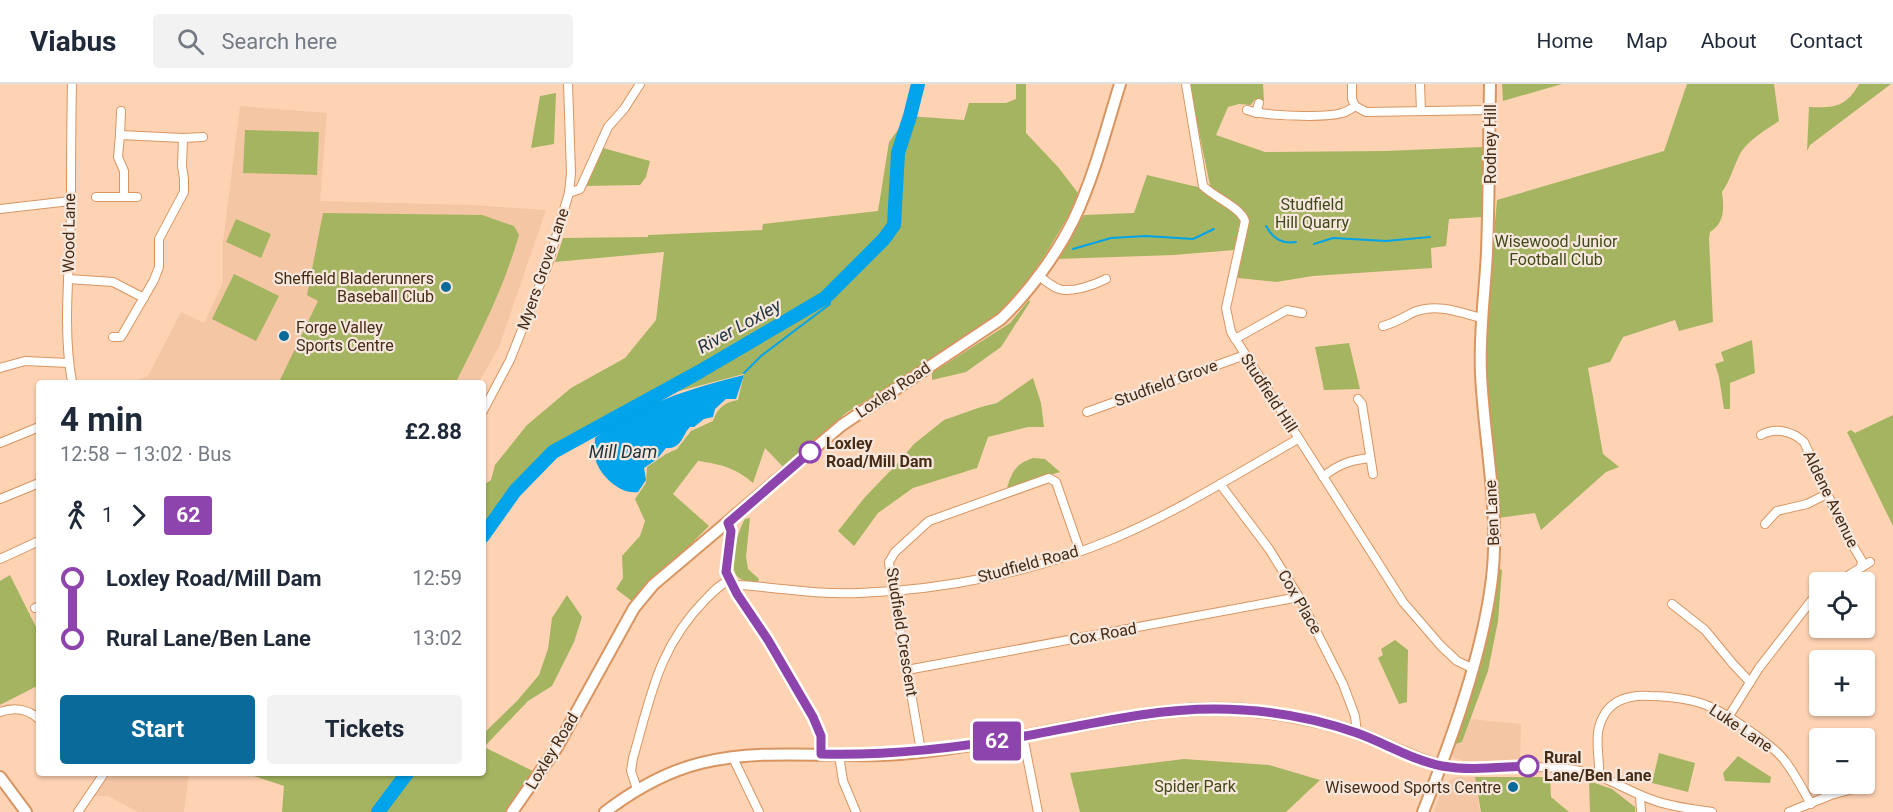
<!DOCTYPE html>
<meta charset="utf-8">
<style>
body{margin:0;font-family:Roboto,sans-serif;background:#f2f2f3;color:#1f2937;height:100vh;display:flex;flex-direction:column;font-size:22px;white-space:nowrap}
*{box-sizing:border-box;margin:0}
p{font-size:20px;color:#747a83}
.icon{flex:none;width:33px;height:33px;fill:none;stroke:currentColor;stroke-width:2;stroke-linecap:round;stroke-linejoin:round}
.map{position:relative;flex:1;overflow:hidden}
.sheet{position:absolute;left:36px;top:296px;width:450px;height:396px;display:flex;flex-direction:column;background:#fff;border-radius:6px;box-shadow:0 2px 4px #0004}
.sheet>*{flex:none}
.badge{padding:0 12px;border-radius:4px;font-size:21px;line-height:39px}
.buttons{position:absolute;left:1809px;top:488px;display:grid;gap:12px}
.buttons a{display:grid;place-items:center;width:66px;height:66px;border-radius:6px;background:#fff;box-shadow:0 2px 4px #0004;font-size:30px}
.map>.badge{position:absolute;translate:-50% -50%;box-shadow:0 0 0 3px #fff}
.legs{display:flex;align-items:center;gap:9px;height:66px;padding:0 24px;font-size:20px}
.legs p{margin-inline-start:auto}
.overview{display:flex;align-items:center;justify-content:space-between;height:102px;padding:0 24px}
h1{font-size:33px;font-weight:700;line-height:45px}
.primary-button{display:flex;gap:12px;margin-top:auto;padding:12px 24px}
.primary-button a{flex:1;height:69px;border-radius:6px;background:#0a6a99;color:#fff;font-size:24px;font-weight:700;line-height:69px;text-align:center}
.primary-button a+a{background:#f2f2f3;color:#1f2937}
ul{padding:0 24px;list-style:none}
li{display:flex;align-items:center;gap:21px;height:60px;font-size:22px}
li i{display:grid;place-items:center;width:9px;height:100%;margin:0 8px;background:currentColor}
li i::after{content:'';width:15px;height:15px;margin:-8px;border:4px solid;border-radius:50%;background:#fff}
li p{margin-inline-start:auto}
li:first-child i{background:linear-gradient(#0000 50%,currentColor 0)}
li:last-child i{background:linear-gradient(currentColor 50%,#0000 0)}
header{display:flex;align-items:center;gap:36px;box-sizing:border-box;height:84px;padding:0 30px;background:#fff;border-bottom:2px solid #e0e1e3}
header strong{font-size:28px}
nav{display:flex;gap:33px;margin-inline-start:auto;font-size:21px}
.search{width:420px;height:54px;background:#f2f2f3;display:flex;align-items:center;gap:15px;box-sizing:border-box;padding:0 21px;border-radius:6px;color:#747a83;font-size:22px}
.map>svg:first-child{display:block}
.built{fill:#f4c6a4}
.green{fill:#a4b460}
.water{fill:#01a3ea}
.lines{fill:none;stroke-linecap:round;stroke-linejoin:round}
.stream{stroke:#01a3ea;stroke-width:2}
.river{stroke:#01a3ea;stroke-width:14}
.street-casing{stroke:#d89561;stroke-width:10}
.secondary-casing{stroke:#d89561;stroke-width:14}
.street{stroke:#fff;stroke-width:8}
.secondary{stroke:#fff;stroke-width:10}
.line-1-casing{stroke:#fff;stroke-width:14}
.line-1{stroke:#8e44ad;stroke-width:9}
.poi-dot{fill:#0a6a99;stroke:#f6e7dd;stroke-width:2}
.stop-1-dot{fill:#fff;stroke:#8e44ad;stroke-width:3}
.labels{text-anchor:middle;dominant-baseline:central;stroke-width:4.5;stroke-linejoin:round;paint-order:stroke}
.street-label{font-size:16px;fill:#462b15;stroke:#f6e7dd}
.park-label{font-size:16px;fill:#404917;stroke:#f6e7dd}
.poi-label{font-size:16px;fill:#462b15;stroke:#f6e7dd;text-anchor:end}
.stop-label{font-size:16px;font-weight:bold;fill:#462b15;stroke:#f6e7dd;text-anchor:start}
.water-label{font-size:18px;font-style:italic;fill:#1f3441;stroke:#f6e7dd}
</style>
<header>
<strong>Viabus</strong>
<div class="search"><svg class="icon" aria-label="search" viewBox="0 0 24 24"><circle cx="10" cy="10" r="6"/><path d="M15 15l6 6"/></svg>Search here</div>
<nav><a>Home</a><a>Map</a><a>About</a><a>Contact</a></nav>
</header>
<div class="map">
<svg width="1893" height="728" viewBox="0 0 1893 728">
<rect width="100%" height="100%" fill="#fed3b4"/>
<g class="built">
<path d="M240 22 327 29 320 117 471 121 546 126 499 263 479 298H132L148 292 181 228 204 239 223 199V158Z"/>
<path d="M1471 635 1521 640 1520 677H1463L1453 673 1450 662 1462 658Z"/>
<path d="M113 689H189L184 728H138L108 712H91Z"/>
<path d="M1457 693H1475L1480 728H1434L1442 705 1451 696Z"/>
</g>
<g class="green">
<path d="M1016 0H1026V49L1058 83 1078 109 1070 129 1047 168 1022 205 999 231 929 278 846 329 784 384 765 364 753 399C736 384 720 380 698 377L673 410 709 442 633 518 616 505 623 494 622 472 640 452 645 437 635 415 646 399 647 383 666 370 677 365 691 347 713 337C717 324 725 318 738 316L744 290 660 312 600 344 577 361 556 367 512 410 494 434 483 460V401L491 396 495 381 527 341 571 304 625 274 656 236 664 168 555 178 563 154 648 153V151L762 146 763 140 878 127 889 58 908 32 964 36 969 19H1006L1016 15Z"/>
<path d="M1189 0H1263L1264 17 1255 15 1251 21 1239 20 1228 23 1216 51 1265 68 1385 67 1482 63V133L1449 135 1446 162 1431 164 1432 184 1313 192 1276 198 1238 194V185L1249 134 1245 128 1211 106Z"/>
<path d="M1502 0H1562L1503 17Z"/>
<path d="M1687 0H1774L1779 37C1766 46 1746 57 1739 72 1733 85 1730 96 1722 108 1724 123 1725 139 1710 148L1709 155 1713 238 1679 247 1675 236 1623 253 1610 278 1588 284 1603 370 1619 383 1606 388 1541 446 1535 429 1498 434 1487 290 1485 248 1497 116 1664 67Z"/>
<path d="M1859 0H1891L1810 61 1807 67 1809 23C1835 24 1846 23 1859 0Z"/>
<path d="M556 9 554 60 531 64 540 12Z"/>
<path d="M245 46 319 48 317 91 243 89Z"/>
<path d="M603 64 650 77 646 93 640 101 586 102Z"/>
<path d="M1147 91 1193 102C1203 102 1235 124 1239 134 1243 143 1236 157 1234 166L1174 171 1056 175 1084 131 1134 129Z"/>
<path d="M323 129 482 131 514 142 519 151C503 206 481 248 456 298H279L318 217 307 211Z"/>
<path d="M236 135 271 150 261 174 226 158Z"/>
<path d="M234 190 279 212 256 257 212 235Z"/>
<path d="M1029 216 1030 218 1001 263 966 288 932 296V289L1010 239Z"/>
<path d="M1752 256 1755 289 1730 299V325H1724L1719 293 1715 280 1724 277 1721 268Z"/>
<path d="M1349 259 1360 305 1324 306 1315 263Z"/>
<path d="M1033 294 1041 319 1044 343H1028L988 353 977 384 913 404 878 429 854 462 838 447 865 413 897 380 914 360 944 336 981 323 997 319Z"/>
<path d="M1893 331V442L1847 348 1851 346 1855 349Z"/>
<path d="M1033 374 1045 375 1060 388 1007 404C1012 387 1016 380 1033 374Z"/>
<path d="M750 434 746 473 748 485 759 495 758 498C752 498 744 498 739 494 726 484 738 446 745 435Z"/>
<path d="M1496 483 1502 486 1498 537 1488 587 1462 658 1450 662Z"/>
<path d="M10 491 39 549V601L0 621V497Z"/>
<path d="M567 511 582 533 574 558 552 602 528 617 484 663 535 688 507 728H282L284 702 245 689 483 688V650L517 617 539 591 548 565 552 534Z"/>
<path d="M1395 556 1408 566 1407 618 1399 620 1378 574 1383 571 1381 565Z"/>
<path d="M1659 669 1695 679 1688 708 1652 699Z"/>
<path d="M1738 672 1771 693 1770 699 1725 697 1723 689Z"/>
<path d="M1184 675 1269 681 1320 696 1286 728H1080L1070 689Z"/>
<path d="M1475 693H1550L1551 713 1569 728H1481Z"/>
<path d="M1589 697 1612 705 1635 723V728H1590Z"/>
</g>
<path class="water" d="M744 291 736 315H726L715 325 713 333 704 335 694 343H690C682 351 682 365 666 364L657 375 644 384 646 396 638 408C620 411 599 391 595 374 593 368 595 361 595 354 638 320 692 304 744 291Z"/>
<g class="lines">
<g class="stream">
<path d="M1266 142C1273 155 1282 160 1296 158"/>
<path d="M1314 160 1333 154 1386 157 1430 153"/>
<path d="M1073 165 1111 154 1146 152 1193 155 1214 145"/>
<path d="M744 289 761 272 830 220 825 214"/>
<path d="M590 346 593 351"/>
</g>
<g class="river">
<path d="M483 452 515 407 553 368 699 288 825 214 884 155 894 141 898 69 910 32 918 0"/>
<path d="M378 728 408 688"/>
</g>
<defs>
<g id="street">
<path d="M72 0C71 43 71 86 71 129 70 185 62 242 72 298"/>
<path d="M1186 0 1203 102C1214 113 1240 123 1245 137L1226 224 1231 248 1403 518 1441 562 1457 577 1472 584"/>
<path d="M1352 0V15L1355 22 1366 28 1490 26"/>
<path d="M1420 0 1421 27"/>
<path d="M1247 26C1263 32 1326 34 1342 29 1347 28 1351 25 1355 22"/>
<path d="M1256 29 1259 19"/>
<path d="M120 51 121 27"/>
<path d="M569 109 580 105 608 43 624 25 640 0"/>
<path d="M96 113H137"/>
<path d="M124 113V87L118 73 120 51 183 54 203 53"/>
<path d="M0 125 70 117"/>
<path d="M1038 191C1044 196 1051 202 1059 205 1072 209 1094 201 1106 195"/>
<path d="M68 195 113 198 144 214"/>
<path d="M1383 242C1395 239 1404 233 1414 228 1437 219 1459 228 1481 234"/>
<path d="M113 253H121L154 196 159 183V155L184 108V95L182 82 183 54"/>
<path d="M1235 255 1287 226 1302 229"/>
<path d="M0 284 25 277 69 279"/>
<path d="M1358 315 1362 320 1373 390"/>
<path d="M483 327 510 276 548 180 569 109 571 89 568 0"/>
<path d="M1087 328 1245 271"/>
<path d="M1761 351C1775 343 1792 347 1804 358L1844 447 1862 477 1861 483"/>
<path d="M0 359 39 343"/>
<path d="M1323 393C1338 380 1351 376 1370 374"/>
<path d="M1220 400 1269 465 1299 513 1343 600 1355 632 1357 649"/>
<path d="M0 415 39 399"/>
<path d="M728 439 731 447 726 488 737 510 767 557 813 633 821 653V671"/>
<path d="M1765 440 1777 427 1807 420 1827 410"/>
<path d="M0 475 39 457"/>
<path d="M1838 498 1870 478"/>
<path d="M732 501C749 500 765 504 782 505 807 508 833 510 859 509 945 506 1035 488 1115 454 1179 427 1238 389 1298 355"/>
<path d="M1672 520 1705 546 1733 580 1750 598"/>
<path d="M35 524 39 522"/>
<path d="M907 586 1299 513"/>
<path d="M0 628C14 623 28 625 39 635"/>
<path d="M1729 632 1759 584 1811 517 1820 511"/>
<path d="M1023 652 1038 728"/>
<path d="M921 667 890 487 889 478 895 468 929 437 1049 394 1056 398 1080 467"/>
<path d="M839 671 843 697 856 728"/>
<path d="M733 674 759 728"/>
<path d="M1441 682C1487 689 1534 678 1580 687 1610 693 1626 707 1653 716 1671 723 1692 725 1712 728"/>
<path d="M1599 691C1600 672 1593 651 1603 633 1612 615 1632 611 1650 612 1698 613 1716 622 1754 650 1765 658 1777 666 1785 677 1795 690 1803 706 1811 720"/>
<path d="M637 705 631 687 633 674C651 612 658 564 705 516 713 508 720 500 730 496"/>
<path d="M1640 711 1641 728"/>
<path d="M78 728 105 688"/>
<path d="M1789 728 1831 711 1857 704"/>
</g>
<g id="secondary">
<path d="M0 693 26 728"/>
<path d="M512 728 556 665 634 524 653 501 842 341 1001 235C1029 208 1057 170 1074 135 1094 93 1106 45 1120 0"/>
<path d="M605 728C634 706 665 688 701 679 767 663 834 675 900 670 957 665 1014 654 1070 643 1128 633 1187 621 1246 626 1283 630 1321 636 1357 649 1385 659 1412 675 1441 682"/>
<path d="M1423 728C1451 657 1483 570 1492 494 1500 426 1484 357 1481 290 1479 249 1485 209 1487 168 1489 112 1489 56 1490 0"/>
</g>
</defs>
<use href="#street" class="street-casing"/>
<use href="#secondary" class="secondary-casing"/>
<use href="#street" class="street"/>
<use href="#secondary" class="secondary"/>
</g>
<g class="lines">
<defs>
<path id="line-1" d="M810 368 728 439 731 447 726 488 737 510 768 556 813 633 821 652V670C890 672 957 664 1025 652 1087 641 1150 625 1214 625 1262 625 1312 633 1357 649 1385 659 1412 676 1442 682 1470 687 1500 683 1528 682"/>
</defs>
<use href="#line-1" class="line-1-casing"/>
<use href="#line-1" class="line-1"/>
</g>
<g class="poi-dot">
<circle cx="446" cy="203" r="6"/>
<circle cx="284" cy="252" r="6"/>
<circle cx="1513" cy="703" r="6"/>
</g>
<g class="stop-1-dot">
<circle cx="810" cy="368" r="10"/>
<circle cx="1528" cy="682" r="10"/>
</g>
<g class="labels">
<g class="street-label">
<text transform="translate(1490 60) rotate(-90)">Rodney Hill</text>
<text transform="translate(69 149) rotate(-89)">Wood Lane</text>
<text transform="translate(543 185) rotate(-71)">Myers Grove Lane</text>
<text transform="translate(1166 299) rotate(-20)">Studfield Grove</text>
<text transform="translate(893 306) rotate(-34)">Loxley Road</text>
<text transform="translate(1269 309) rotate(57)">Studfield Hill</text>
<text transform="translate(1831 415) rotate(64)">Aldene Avenue</text>
<text transform="translate(1492 429) rotate(-93)">Ben Lane</text>
<text transform="translate(1028 480) rotate(-15)">Studfield Road</text>
<text transform="translate(1300 518) rotate(60)">Cox Place</text>
<text transform="translate(902 548) rotate(81)">Studfield Crescent</text>
<text transform="translate(1103 550) rotate(-10)">Cox Road</text>
<text transform="translate(1741 644) rotate(34)">Luke Lane</text>
<text transform="translate(552 667) rotate(-59)">Loxley Road</text>
</g>
<g class="park-label">
<text x="1312" y="120">Studfield<tspan x="1312" dy="18">Hill Quarry</tspan></text>
<text x="1556" y="157">Wisewood Junior<tspan x="1556" dy="18">Football Club</tspan></text>
<text x="1195" y="702">Spider Park</text>
</g>
<g class="poi-label">
<text x="434" y="194">Sheffield Bladerunners<tspan x="434" dy="18">Baseball Club</tspan></text>
<text x="296" y="243" text-anchor="start">Forge Valley<tspan x="296" dy="18">Sports Centre</tspan></text>
<text x="1501" y="703">Wisewood Sports Centre</text>
</g>
<g class="stop-label">
<text x="826" y="359">Loxley<tspan x="826" dy="18">Road/Mill Dam</tspan></text>
<text x="1544" y="673">Rural<tspan x="1544" dy="18">Lane/Ben Lane</tspan></text>
</g>
<g class="water-label">
<text transform="translate(739 242) rotate(-29)">River Loxley</text>
<text x="623" y="367">Mill Dam</text>
</g>
</g>
</svg>
<div class="buttons">
<a><svg class="icon" aria-label="locate" viewBox="0 0 24 24"><circle cx="12" cy="12" r="6"/><path d="M12 2v4M12 18v4M2 12h4M18 12h4"/></svg></a>
<a>+</a>
<a>−</a>
</div>
<b class="badge" style="left:997px;top:657px;background:#8e44ad;color:#fff">62</b>
<section class="sheet">
<div class="overview"><div><h1>4 min</h1><p>12:58 – 13:02 · Bus</p></div><b>£2.88</b></div>
<div class="legs"><svg class="icon" aria-label="walk" viewBox="0 0 24 24"><circle cx="13" cy="4" r="2"/><path d="M13 8l-2 6 4 7M11 14l-3 7M7 12l3-4h3l4 4"/></svg>1<svg class="icon" aria-label="forward" viewBox="0 0 24 24"><path d="M9 5l7 7-7 7"/></svg><b class="badge" style="background:#8e44ad;color:#fff">62</b></div>
<ul>
<li><i style="color:#8e44ad"></i><b>Loxley Road/Mill Dam</b><p>12:59</p></li>
<li><i style="color:#8e44ad"></i><b>Rural Lane/Ben Lane</b><p>13:02</p></li>
</ul>
<div class="primary-button"><a>Start</a><a>Tickets</a></div>
</section>
</div>
